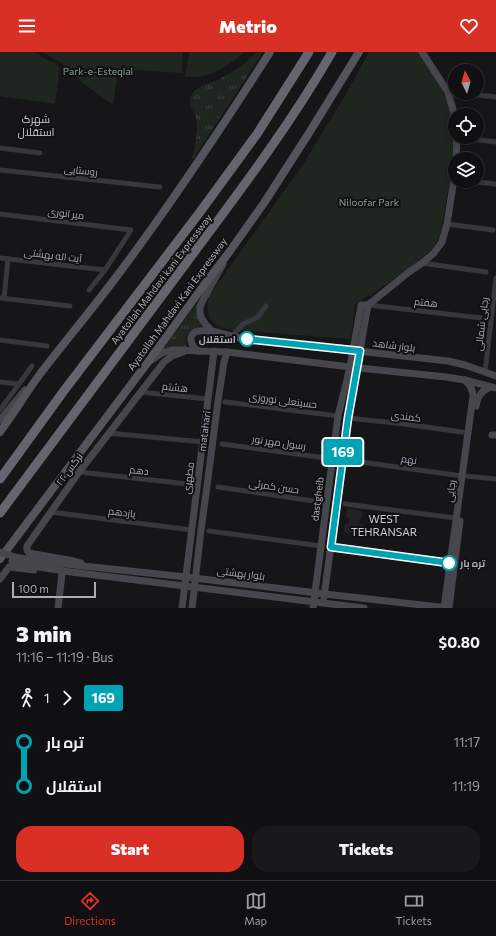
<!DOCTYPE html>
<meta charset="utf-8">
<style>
body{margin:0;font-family:Commissioner,Cairo,sans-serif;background:#19191b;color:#f1f3f6;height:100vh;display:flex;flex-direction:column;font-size:15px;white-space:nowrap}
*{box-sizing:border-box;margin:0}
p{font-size:13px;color:#9c9d9f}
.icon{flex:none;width:22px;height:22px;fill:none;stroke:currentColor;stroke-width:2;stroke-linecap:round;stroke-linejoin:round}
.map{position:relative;height:556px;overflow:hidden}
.side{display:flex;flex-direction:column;background:#101012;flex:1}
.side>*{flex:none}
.badge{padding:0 8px;border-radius:3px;font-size:14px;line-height:26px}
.needle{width:26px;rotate:355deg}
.controls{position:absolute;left:448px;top:12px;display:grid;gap:8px}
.controls a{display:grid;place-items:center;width:36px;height:36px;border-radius:50%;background:#101012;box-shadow:0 2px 6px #0003,0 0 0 1px #303032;font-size:20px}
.scale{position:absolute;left:12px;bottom:10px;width:84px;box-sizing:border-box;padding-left:4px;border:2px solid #a8adb8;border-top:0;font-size:11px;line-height:14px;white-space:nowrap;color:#a8adb8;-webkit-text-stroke:3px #111113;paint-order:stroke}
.map>.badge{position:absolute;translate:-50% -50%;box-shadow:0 0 0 2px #fff}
.legs{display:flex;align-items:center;gap:6px;height:44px;padding:0 16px;font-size:13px}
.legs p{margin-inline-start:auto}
.overview{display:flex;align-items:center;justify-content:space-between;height:68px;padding:0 16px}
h1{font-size:22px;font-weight:800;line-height:30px}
.cta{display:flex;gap:8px;margin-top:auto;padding:8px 16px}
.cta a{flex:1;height:46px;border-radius:16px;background:#d93025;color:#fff;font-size:16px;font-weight:800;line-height:46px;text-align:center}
.cta a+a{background:#19191b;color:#f1f3f6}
ul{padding:0 16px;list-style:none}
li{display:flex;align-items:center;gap:14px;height:44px;font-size:15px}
li i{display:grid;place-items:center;width:6px;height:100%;margin:0 5px;background:currentColor}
li i::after{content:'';width:10px;height:10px;margin:-5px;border:3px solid;border-radius:50%;background:#101012}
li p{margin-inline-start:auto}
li:first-child i{background:linear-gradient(#0000 50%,currentColor 0)}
li:last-child i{background:linear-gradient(currentColor 50%,#0000 0)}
header{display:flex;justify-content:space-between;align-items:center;height:52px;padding:0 16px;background:#d93025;color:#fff;font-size:18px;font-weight:800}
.menu{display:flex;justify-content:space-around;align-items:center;height:56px;border-top:1px solid #303032;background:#101012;font-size:11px;color:#9c9d9f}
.menu a{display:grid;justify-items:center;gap:2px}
.menu .on{color:#d93025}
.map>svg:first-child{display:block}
.built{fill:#222225}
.grass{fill:url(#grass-tufts)}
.park{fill:#1e261f}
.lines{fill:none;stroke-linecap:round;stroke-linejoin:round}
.street{stroke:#37383d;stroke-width:5}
.secondary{stroke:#45474d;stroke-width:7}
.primary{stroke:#53555c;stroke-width:8}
.highway{stroke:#63666e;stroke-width:9}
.secondary-bridge{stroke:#45474d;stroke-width:7}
.line-1-casing{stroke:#fff;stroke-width:9}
.line-1{stroke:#00a3b4;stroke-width:6}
.stop-1-dot{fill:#fff;stroke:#00a3b4;stroke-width:2}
.labels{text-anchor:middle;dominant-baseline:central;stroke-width:4;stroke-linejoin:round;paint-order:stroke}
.park-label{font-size:10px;fill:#7fa381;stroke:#111113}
.street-label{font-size:10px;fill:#a8adb8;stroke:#111113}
.stop-label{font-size:10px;font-weight:bold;fill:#a8adb8;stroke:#111113;text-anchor:end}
.neighbourhood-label{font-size:11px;fill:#c9ccd4;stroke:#111113}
</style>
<header><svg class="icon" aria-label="menu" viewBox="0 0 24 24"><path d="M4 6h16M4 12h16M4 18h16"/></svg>Metrio<svg class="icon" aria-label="heart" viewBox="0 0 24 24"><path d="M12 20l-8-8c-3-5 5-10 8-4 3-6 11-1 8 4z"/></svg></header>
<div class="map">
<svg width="496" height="556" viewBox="0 0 496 556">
<defs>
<pattern id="grass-tufts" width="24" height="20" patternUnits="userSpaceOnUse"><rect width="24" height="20" fill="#1e261f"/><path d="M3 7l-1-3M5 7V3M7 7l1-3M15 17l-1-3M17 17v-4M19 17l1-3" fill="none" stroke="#3c433d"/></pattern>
</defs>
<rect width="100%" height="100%" fill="#161618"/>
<path class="built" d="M347 456 362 459V467H360L359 472 364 473 363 483 344 480 345 471H349V467L346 466Z"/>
<g class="grass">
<path d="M257 0H263L190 112C194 101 199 78 196 67 195 60 188 54 190 47 193 34 210 32 220 27 223 25 227 23 230 21 240 15 249 8 257 0Z"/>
<path d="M200 247 204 276C190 274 181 283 189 297L160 300Z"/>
</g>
<g class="park">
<path d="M0 0H34L51 10H55V12L60 15 55 52 0 44Z"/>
<path d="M42 0H183L182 21 118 17 113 53 79 28 63 12Z"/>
<path d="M189 0H245C234 9 221 19 207 23 200 25 193 25 185 25Z"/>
<path d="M369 0H420L440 31 450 55 454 86 450 126 440 185 434 195 424 204 387 232 355 252 351 287 231 278C211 275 204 263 209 244L304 111 346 42Z"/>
</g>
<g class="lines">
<g class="street">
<path d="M448 40H455"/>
<path d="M460 41 496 45"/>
<path d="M458 85 496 90"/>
<path d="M0 96 40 101"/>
<path d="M0 118 160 135"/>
<path d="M468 129 496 132"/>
<path d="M0 162 131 178 105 218 89 238"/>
<path d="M447 172 493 178"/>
<path d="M0 206 105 218"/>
<path d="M422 211 486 220"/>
<path d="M0 246 70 254"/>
<path d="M4 246 8 207"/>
<path d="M368 253 482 266"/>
<path d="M232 284 243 272 258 265 266 254"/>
<path d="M0 288 47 294"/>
<path d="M485 320 496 226"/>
<path d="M0 330 19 332"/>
<path d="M140 340 208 347"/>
<path d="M225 350 338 364"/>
<path d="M0 358 32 314"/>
<path d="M348 366 404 372 462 380"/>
<path d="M108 381 203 390"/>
<path d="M222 392 333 407"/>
<path d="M354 409 462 424"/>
<path d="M79 420 197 433"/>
<path d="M466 424 496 427"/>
<path d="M218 435 327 451"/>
<path d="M345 452 456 466"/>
<path d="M50 460 192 478"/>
<path d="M209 479 321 494"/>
<path d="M331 495 450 511"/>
</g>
<g class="secondary">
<path d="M422 0 448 40 454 61 455 69"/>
<path d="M456 107 457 85"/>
<path d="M223 212 203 248 200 255V262L202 267 206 273 212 279 240 286 448 309 465 313 496 324"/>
<path d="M368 253 409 220 422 211 434 201 442 190 447 172 454 127 455 115"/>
<path d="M199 299C192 296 187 285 195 280 200 278 207 279 212 279"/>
<path d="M150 309 162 301 172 298 227 300 350 315 446 325 465 328 496 336"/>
<path d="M476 354C478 344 481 339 490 335"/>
<path d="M0 368 25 338"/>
<path d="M492 383H496"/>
<path d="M31 508 74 513 186 525 325 542 448 556"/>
<path d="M81 511 74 509 34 502 29 501 27 498V494L79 420 164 310 172 304 183 300"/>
<path d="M26 513 71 520 364 556"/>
<path d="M0 527 9 515 34 518"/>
<path d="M324 545 348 366 368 253"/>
<path d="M58 556 62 522"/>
<path d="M182 556 214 299"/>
<path d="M192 556 201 478 207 434 218 349 224 310 227 300"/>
<path d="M313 556 338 364 350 315 361 253H368"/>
<path d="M444 556 473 344C473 337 470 333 465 328"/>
<path d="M449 556 460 469"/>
</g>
<g class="primary">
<path d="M0 380C14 361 26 341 40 322 66 288 94 255 120 220 173 149 222 75 270 0"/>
<path d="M0 507 148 310 204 233 230 199 264 151 309 81 359 0"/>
</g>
<g class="highway">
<path d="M0 427 63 340 200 160 257 82 309 0"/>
<path d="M0 461C61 379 123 296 184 214 236 144 289 75 332 0"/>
</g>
<g class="secondary-bridge">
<path d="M0 500 15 505 31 508"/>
<path d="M12 509 26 513"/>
</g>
</g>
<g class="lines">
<defs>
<path id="line-1" d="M247 287 360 299 348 366 331 495 449 511"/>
</defs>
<use href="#line-1" class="line-1-casing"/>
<use href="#line-1" class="line-1"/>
</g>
<g class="stop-1-dot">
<circle cx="247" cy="287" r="7"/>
<circle cx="449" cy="511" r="7"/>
</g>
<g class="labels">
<g class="park-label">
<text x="98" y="19">Park-e-Esteqlal</text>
<text x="369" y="150">Niloofar Park</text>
</g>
<g class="street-label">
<text transform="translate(81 118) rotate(6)">روستایی</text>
<text transform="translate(66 161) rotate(7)">میر انوری</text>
<text transform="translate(53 203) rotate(7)">آیت اله بهشتی</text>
<text transform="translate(161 227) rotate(-53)">Ayatollah Mahdavi kani Expressway</text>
<text transform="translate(426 250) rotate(6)">هفتم</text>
<text transform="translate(177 252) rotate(-54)">Ayatollah Mahdavi Kani Expressway</text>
<text transform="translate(481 272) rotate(-83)">رجایی شمالی</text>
<text transform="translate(394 293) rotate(7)">بلوار شاهد</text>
<text transform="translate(175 335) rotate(6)">هشتم</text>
<text transform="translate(283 348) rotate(7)">حسینعلی نوروزی</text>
<text transform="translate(406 364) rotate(7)">کمندی</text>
<text transform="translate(204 379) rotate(-83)">matahari</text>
<text transform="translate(279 390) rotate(8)">رسول مهر نور</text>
<text transform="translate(409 407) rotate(8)">نهم</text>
<text transform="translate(69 417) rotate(-54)">نرگس ۲۲</text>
<text transform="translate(139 418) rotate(6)">دهم</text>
<text transform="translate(188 426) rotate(-83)">مطهری</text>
<text transform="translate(274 434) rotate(8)">حسن کمرئی</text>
<text transform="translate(450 439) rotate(-82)">رجایی</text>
<text transform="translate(317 447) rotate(-83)">dastgheib</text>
<text transform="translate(122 460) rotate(7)">یازدهم</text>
<text transform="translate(241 521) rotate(7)">بلوار بهشتی</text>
</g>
<g class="stop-label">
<text x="236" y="287">استقلال</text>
<text x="460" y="511" text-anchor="start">تره بار</text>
</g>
<g class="neighbourhood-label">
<text x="36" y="66">شهرک<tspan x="36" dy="13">استقلال</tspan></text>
<text x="384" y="466">WEST<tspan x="384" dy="13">TEHRANSAR</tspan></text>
</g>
</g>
</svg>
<div class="controls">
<a><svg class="needle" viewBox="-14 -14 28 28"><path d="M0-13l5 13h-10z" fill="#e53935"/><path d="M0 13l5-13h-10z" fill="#9c9d9f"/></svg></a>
<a><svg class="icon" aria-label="locate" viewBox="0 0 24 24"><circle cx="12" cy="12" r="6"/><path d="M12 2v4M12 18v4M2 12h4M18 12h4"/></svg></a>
<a><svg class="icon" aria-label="layers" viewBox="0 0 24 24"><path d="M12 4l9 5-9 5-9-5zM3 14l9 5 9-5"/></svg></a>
</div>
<div class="scale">100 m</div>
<b class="badge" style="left:343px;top:400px;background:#00a3b4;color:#fff">169</b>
</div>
<section class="side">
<div class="overview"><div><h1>3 min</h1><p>11:16 – 11:19 · Bus</p></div><b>$0.80</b></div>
<div class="legs"><svg class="icon" aria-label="walk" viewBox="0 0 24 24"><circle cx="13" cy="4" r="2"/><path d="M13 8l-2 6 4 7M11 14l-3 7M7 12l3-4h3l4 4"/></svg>1<svg class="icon" aria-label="forward" viewBox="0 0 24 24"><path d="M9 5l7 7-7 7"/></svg><b class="badge" style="background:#00a3b4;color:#fff">169</b></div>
<ul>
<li><i style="color:#00a3b4"></i><b>تره بار</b><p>11:17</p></li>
<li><i style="color:#00a3b4"></i><b>استقلال</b><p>11:19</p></li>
</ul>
<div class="cta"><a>Start</a><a>Tickets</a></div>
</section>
<nav class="menu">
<a class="on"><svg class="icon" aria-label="directions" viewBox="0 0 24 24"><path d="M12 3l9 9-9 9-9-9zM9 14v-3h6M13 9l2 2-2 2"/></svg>Directions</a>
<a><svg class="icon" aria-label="map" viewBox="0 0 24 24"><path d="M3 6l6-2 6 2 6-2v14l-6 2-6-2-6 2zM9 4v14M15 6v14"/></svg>Map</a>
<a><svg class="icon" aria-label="tickets" viewBox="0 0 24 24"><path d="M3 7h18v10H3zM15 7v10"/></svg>Tickets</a>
</nav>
